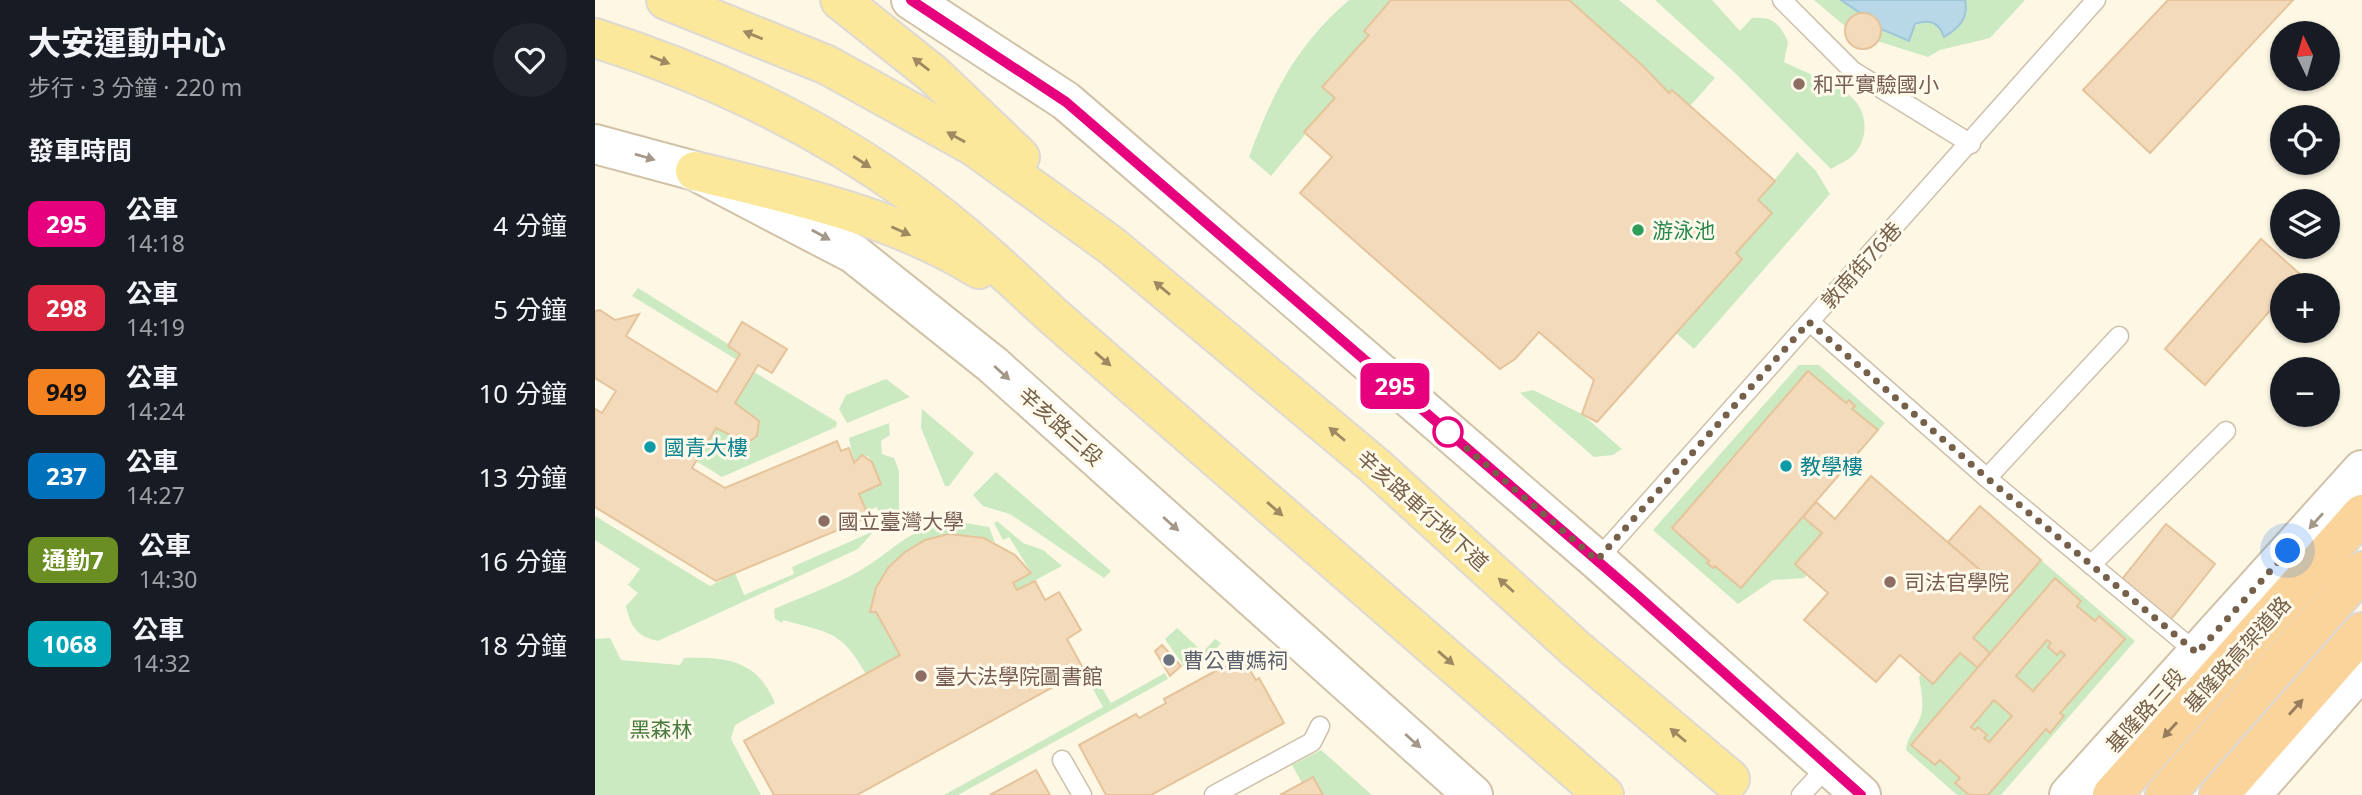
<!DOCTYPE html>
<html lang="zh-TW">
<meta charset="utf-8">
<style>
body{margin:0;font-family:"Noto Sans","Noto Sans TC",sans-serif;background:#20242c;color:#f1f3f6;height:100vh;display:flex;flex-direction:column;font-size:26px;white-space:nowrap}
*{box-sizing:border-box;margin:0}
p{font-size:23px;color:#9ea1a6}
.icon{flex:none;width:38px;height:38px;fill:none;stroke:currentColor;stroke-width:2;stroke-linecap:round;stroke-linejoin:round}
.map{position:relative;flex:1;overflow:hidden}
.details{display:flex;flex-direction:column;background:#171b24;width:595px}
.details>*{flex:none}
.badge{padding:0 14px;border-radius:10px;font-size:24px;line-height:46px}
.needle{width:46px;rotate:355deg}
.controls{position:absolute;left:1675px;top:21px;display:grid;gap:14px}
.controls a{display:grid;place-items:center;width:70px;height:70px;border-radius:50%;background:#171b24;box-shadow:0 2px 5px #0004;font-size:35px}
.you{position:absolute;width:35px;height:35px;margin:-18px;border:5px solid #fff;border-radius:50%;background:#1a73e8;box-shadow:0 0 0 10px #1a73e833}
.map>.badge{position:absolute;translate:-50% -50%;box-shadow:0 0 0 4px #fff}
h2{padding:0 28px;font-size:26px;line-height:63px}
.round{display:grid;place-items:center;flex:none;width:74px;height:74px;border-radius:37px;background:#20242c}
.overview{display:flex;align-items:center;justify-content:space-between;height:119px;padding:0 28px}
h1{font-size:33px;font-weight:700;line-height:52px}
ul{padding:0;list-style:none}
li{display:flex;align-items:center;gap:21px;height:84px;padding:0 28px}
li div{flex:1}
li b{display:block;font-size:26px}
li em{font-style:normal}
li .badge{min-width:77px;font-weight:700;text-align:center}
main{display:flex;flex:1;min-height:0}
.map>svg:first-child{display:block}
.green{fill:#cceac2}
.water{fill:#b8d8e7;stroke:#9ec6d9;stroke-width:2}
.building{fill:#f3dabb;stroke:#e5c39b;stroke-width:2;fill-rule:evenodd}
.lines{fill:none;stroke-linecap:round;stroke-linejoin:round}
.service-casing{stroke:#cec0aa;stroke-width:21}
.secondary-casing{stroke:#d1c1a7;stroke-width:42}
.primary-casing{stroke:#ded9d3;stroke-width:42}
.trunk-casing{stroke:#ded9d3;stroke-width:42}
.service{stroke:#fff;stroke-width:18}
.secondary{stroke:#fff;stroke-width:38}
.primary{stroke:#fce89b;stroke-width:38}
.trunk{stroke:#fad49a;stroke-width:38}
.oneway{fill:#9e8962}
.oneway2{fill:#a69889}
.oneway3{fill:#977d5d}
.line-casing{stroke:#fff;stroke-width:16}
.line{stroke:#e6007e;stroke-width:10}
.walk{stroke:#766049;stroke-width:7;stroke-dasharray:0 12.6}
.education-dot{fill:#8d6e63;stroke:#fffaeb;stroke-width:2.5}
.leisure-dot{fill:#2e9e5b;stroke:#fffaeb;stroke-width:2.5}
.stop-dot{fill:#fff;stroke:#e6007e;stroke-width:3.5}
.culture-dot{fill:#0f9aa8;stroke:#fffaeb;stroke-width:2.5}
.worship-dot{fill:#6b7280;stroke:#fffaeb;stroke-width:2.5}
.labels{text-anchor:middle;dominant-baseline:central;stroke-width:6;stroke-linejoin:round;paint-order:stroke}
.education-label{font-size:21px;fill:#785e54;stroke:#fffaeb;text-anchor:start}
.leisure-label{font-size:21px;fill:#27864d;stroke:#fffaeb;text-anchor:start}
.street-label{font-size:21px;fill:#766049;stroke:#fffaeb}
.culture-label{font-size:21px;fill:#0d838f;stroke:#fffaeb;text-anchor:start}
.worship-label{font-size:21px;fill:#5b616d;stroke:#fffaeb;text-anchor:start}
.park-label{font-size:21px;fill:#497c41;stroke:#fffaeb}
</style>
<main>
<section class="details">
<div class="overview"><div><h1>大安運動中心</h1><p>步行 · 3 分鐘 · 220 m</p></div><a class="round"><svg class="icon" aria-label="heart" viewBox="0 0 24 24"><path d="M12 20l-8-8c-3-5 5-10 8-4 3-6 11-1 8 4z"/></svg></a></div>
<h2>發車時間</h2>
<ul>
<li><span class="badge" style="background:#e6007e;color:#fff">295</span><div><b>公車</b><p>14:18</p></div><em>4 分鐘</em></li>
<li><span class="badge" style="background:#d7263d;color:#fff">298</span><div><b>公車</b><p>14:19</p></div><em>5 分鐘</em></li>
<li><span class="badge" style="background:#f58220;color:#111">949</span><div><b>公車</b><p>14:24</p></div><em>10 分鐘</em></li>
<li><span class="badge" style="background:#0072bc;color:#fff">237</span><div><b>公車</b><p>14:27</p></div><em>13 分鐘</em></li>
<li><span class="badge" style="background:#6b8e23;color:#fff">通勤7</span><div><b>公車</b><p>14:30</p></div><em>16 分鐘</em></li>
<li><span class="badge" style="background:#00a3b4;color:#fff">1068</span><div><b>公車</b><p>14:32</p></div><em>18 分鐘</em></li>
</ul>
</section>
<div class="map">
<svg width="1767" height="795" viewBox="0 0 1767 795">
<rect width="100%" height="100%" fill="#fdf7e4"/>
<g class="green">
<path d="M754 0H796L769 30 774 35 728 87 740 98 676 176 654 157C678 92 701 46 754 0Z"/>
<path d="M974 0H1024L1120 78 1095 106 1077 90 1074 93 1047 64Z"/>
<path d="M1060 0H1117L1145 31 1157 18C1177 16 1185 23 1193 42L1189 62C1210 72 1235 81 1254 95 1274 110 1275 142 1255 158 1250 162 1242 165 1236 169L1140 73Z"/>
<path d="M1219 0H1246L1265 13 1257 16 1251 27Z"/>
<path d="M1370 0H1430L1395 38 1345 50 1333 57 1282 41 1286 29 1297 33 1315 32C1326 17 1342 19 1349 36L1370 15Z"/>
<path d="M1202 152 1221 171 1235 194 1099 349 1081 333 1147 259 1141 253 1177 213 1163 200Z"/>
<path d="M43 288 133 344 145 354 142 360 37 296Z"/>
<path d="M1204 365H1224L1290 423 1221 502 1240 519 1415 596 1446 560 1540 641 1406 795H1362L1311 750C1311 738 1321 729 1325 718 1330 705 1326 690 1324 677L1326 674 1212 575 1209 578 1178 580 1143 604 1058 530Z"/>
<path d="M159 372 242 422 241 427 127 477 101 461 121 428 152 443 162 436 164 420 140 403Z"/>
<path d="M291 379 315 397 252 423 244 409 251 395Z"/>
<path d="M938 390 987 414 1027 449 1018 455 999 457 925 393Z"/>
<path d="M327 409 379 453 354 486H350L326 428Z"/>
<path d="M294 423 295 435 286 441 287 454 299 458 304 471V511L287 520 282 507 272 511 264 494 286 484 274 457 267 455 259 463 254 438Z"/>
<path d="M401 472 516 571 509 578 415 514 388 506 378 495Z"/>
<path d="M0 516 115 586 140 573 149 595 199 574 197 567 279 531 263 549 63 641C41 636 36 627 31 606L43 593 33 585 45 569 0 540Z"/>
<path d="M402 521 428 543 448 550 467 566 422 590 418 583 436 572 414 537 408 540 399 523Z"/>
<path d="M364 522 394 527 400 542C344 520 286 551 275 611L281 612 305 655 271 674C246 630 234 633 188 620L187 623 180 619 179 609C204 598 230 589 255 576 301 553 307 527 364 522Z"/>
<path d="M582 628 608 652 620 639 626 643 614 657 612 655 593 672 570 639Z"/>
<path d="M15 638 26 660 85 665 89 658C132 657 162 660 180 703L140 725 136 739 166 795H0V639Z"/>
<path d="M570 673 573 679 363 795H349L508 707 497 687 503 681 516 703Z"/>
<path d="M726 750 777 795H728L718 777 707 783 697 765Z"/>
</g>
<path class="water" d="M1246 0H1370C1374 18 1364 28 1349 37 1344 22 1335 19 1320 24L1314 41 1286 29 1275 14 1265 13Z"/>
<g class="building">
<path d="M796 0H974L1047 65 1074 93 1077 90 1180 181 1163 200 1177 213 1141 253 1147 259 1002 422 987 414 999 380 944 332 920 359 905 369 705 193 737 157 709 132 740 98 727 87 774 35 769 31Z"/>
<path d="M1573 0H1698L1555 153 1488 90Z"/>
<circle cx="1268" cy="31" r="18"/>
<path d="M1666 239 1706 275 1697 285H1687V297L1610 385 1570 349Z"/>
<path d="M5 310 20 320 44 314 31 336 122 392 145 354 133 346 147 322 192 349 177 373 163 365 140 403 164 421 162 436 152 443 121 428 97 468 130 488 242 441 246 451 254 448 259 463 267 455 277 462 286 484 264 494 274 517 121 581 0 507V409L7 413 21 391 0 378V311Z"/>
<path d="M1213 371 1251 403 1254 400 1260 406 1257 409 1283 430 1146 588 1120 566 1118 568 1112 563 1114 561 1077 528Z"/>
<path d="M1276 476 1415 596 1378 638 1395 653 1383 668 1365 653 1338 684 1305 655 1281 682 1209 620 1233 593 1200 564 1227 533 1208 517 1221 502 1240 519Z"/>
<path d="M1385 506 1446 560 1415 596 1353 542Z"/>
<path d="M1571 524 1620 564 1573 623 1524 583Z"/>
<path d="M354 534 389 538 420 555 436 573 418 583 422 590 440 581 450 600 464 592 486 630 472 639 489 670 262 795H179L149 741 305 655 281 612H275L281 588 293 568 310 552 330 540Z"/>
<path d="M1460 578 1486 601 1482 606 1500 621 1504 616 1530 639 1465 713 1469 716 1455 733 1451 729 1393 795H1374L1360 783 1365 778 1345 760 1340 765 1316 745ZM1452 640 1456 643 1453 647 1462 655 1466 651 1470 655 1438 691 1421 676ZM1399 700 1417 716 1394 742 1389 738 1392 735 1383 727 1380 730 1376 727Z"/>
<path d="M567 645 586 666 575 676 560 651Z"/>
<path d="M649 661 661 680 664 678 689 723 556 795H511L484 745 541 714 544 718 571 703 569 699 626 668Z"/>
<path d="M441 770 455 795H395Z"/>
<path d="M718 777 728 795H685Z"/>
</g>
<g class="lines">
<defs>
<g id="service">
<path d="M1187 0 1258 71 1376 144"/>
<path d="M1215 322 1392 478 1602 653"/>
<path d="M1392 478 1524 336"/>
<path d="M1002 560 1501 0"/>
<path d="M1496 565 1631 431"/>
<path d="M467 760 487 795"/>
<path d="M619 795 717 742 725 726"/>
<path d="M1206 795 1233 766"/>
</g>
<g id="secondary">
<path d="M316 0 471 101 1002 560 1266 795"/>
<path d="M0 144 100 171 259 254 398 365 878 795"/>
<path d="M1474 795 1767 470"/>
<path d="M1656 795 1767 669"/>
</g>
<g id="primary">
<path d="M71 0 232 65 380 147 517 246 780 466 981 649 1135 779"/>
<path d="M245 0 338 74 425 157"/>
<path d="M0 38C110 73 216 122 311 190 363 227 410 271 457 315L1009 795"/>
<path d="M100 171C197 195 297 215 384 269"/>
</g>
<g id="trunk">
<path d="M1517 795 1767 514"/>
<path d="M1570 795 1767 571"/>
<path d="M1624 795 1767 632"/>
</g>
</defs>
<use href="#service" class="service-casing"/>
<use href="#secondary" class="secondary-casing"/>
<use href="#primary" class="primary-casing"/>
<use href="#trunk" class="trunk-casing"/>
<use href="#service" class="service"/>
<use href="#secondary" class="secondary"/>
<use href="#primary" class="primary"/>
<use href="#trunk" class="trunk"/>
</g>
<defs><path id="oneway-solid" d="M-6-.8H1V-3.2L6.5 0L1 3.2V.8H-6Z" transform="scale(1.75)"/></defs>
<g class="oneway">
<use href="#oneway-solid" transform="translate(158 35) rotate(-158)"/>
<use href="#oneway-solid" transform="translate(65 60) rotate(22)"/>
<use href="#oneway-solid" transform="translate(326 64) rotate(-142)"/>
<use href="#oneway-solid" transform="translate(361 137) rotate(-151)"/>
<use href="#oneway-solid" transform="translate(267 162) rotate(33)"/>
<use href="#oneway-solid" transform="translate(306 231) rotate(24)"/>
<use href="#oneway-solid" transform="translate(567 288) rotate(-140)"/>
<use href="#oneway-solid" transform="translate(508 359) rotate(41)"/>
<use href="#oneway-solid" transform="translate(742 434) rotate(-140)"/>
<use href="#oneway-solid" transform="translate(680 509) rotate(41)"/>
<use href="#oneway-solid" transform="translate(911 585) rotate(-138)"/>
<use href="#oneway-solid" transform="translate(851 658) rotate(41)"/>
<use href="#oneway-solid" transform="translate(1083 735) rotate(-140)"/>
</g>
<g class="oneway2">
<use href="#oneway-solid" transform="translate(50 157) rotate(16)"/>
<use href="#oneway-solid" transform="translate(226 235) rotate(29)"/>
<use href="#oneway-solid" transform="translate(407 373) rotate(42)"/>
<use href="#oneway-solid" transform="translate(1721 521) rotate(132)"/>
<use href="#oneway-solid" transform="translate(576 524) rotate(42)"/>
<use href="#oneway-solid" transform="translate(818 741) rotate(42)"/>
</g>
<g class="oneway3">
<use href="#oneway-solid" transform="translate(1701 707) rotate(-48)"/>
<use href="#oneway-solid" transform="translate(1575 730) rotate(132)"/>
</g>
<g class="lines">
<defs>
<path id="line" d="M316 0 471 102 1042 595 1266 795"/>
</defs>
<use href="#line" class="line-casing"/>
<use href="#line" class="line"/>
<path class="walk" d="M853 432 1002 560 1214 322 1392 478 1602 653 1693 551"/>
</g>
<g class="education-dot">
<circle cx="1204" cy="84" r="7"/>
<circle cx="229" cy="521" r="7"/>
<circle cx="1295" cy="582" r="7"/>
<circle cx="326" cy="676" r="7"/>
</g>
<circle class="leisure-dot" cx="1043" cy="230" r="7"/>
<circle class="stop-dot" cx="853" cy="432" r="14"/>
<g class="culture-dot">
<circle cx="55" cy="447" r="7"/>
<circle cx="1191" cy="466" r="7"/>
</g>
<circle class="worship-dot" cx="574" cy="660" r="7"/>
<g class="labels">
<g class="education-label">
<text x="1218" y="84">和平實驗國小</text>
<text x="243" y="521">國立臺灣大學</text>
<text x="1309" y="582">司法官學院</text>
<text x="340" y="676">臺大法學院圖書館</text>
</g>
<g class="leisure-label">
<text x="1057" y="230">游泳池</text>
</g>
<g class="street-label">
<text transform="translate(1266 265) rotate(-48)">敦南街76巷</text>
<text transform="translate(466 426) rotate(42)">辛亥路三段</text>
<text transform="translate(828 510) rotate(42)">辛亥路車行地下道</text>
<text transform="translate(1642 654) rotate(-48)">基隆路高架道路</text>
<text transform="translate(1550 710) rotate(-48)">基隆路三段</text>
</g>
<g class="culture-label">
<text x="69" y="447">國青大樓</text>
<text x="1205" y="466">教學樓</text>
</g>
<g class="worship-label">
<text x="588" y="660">曹公曹媽祠</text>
</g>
<g class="park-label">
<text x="66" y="729">黑森林</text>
</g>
</g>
</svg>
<div class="controls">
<a><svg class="needle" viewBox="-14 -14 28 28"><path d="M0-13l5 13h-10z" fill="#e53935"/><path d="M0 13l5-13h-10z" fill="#9ea1a6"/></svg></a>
<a><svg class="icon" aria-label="locate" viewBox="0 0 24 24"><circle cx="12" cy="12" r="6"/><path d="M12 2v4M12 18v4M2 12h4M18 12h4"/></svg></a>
<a><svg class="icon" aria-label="layers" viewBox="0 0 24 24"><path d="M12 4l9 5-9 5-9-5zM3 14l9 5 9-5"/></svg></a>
<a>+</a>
<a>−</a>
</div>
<div class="you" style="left:1693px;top:551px"></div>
<b class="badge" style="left:800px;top:386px;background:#e6007e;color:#fff">295</b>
</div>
</main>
